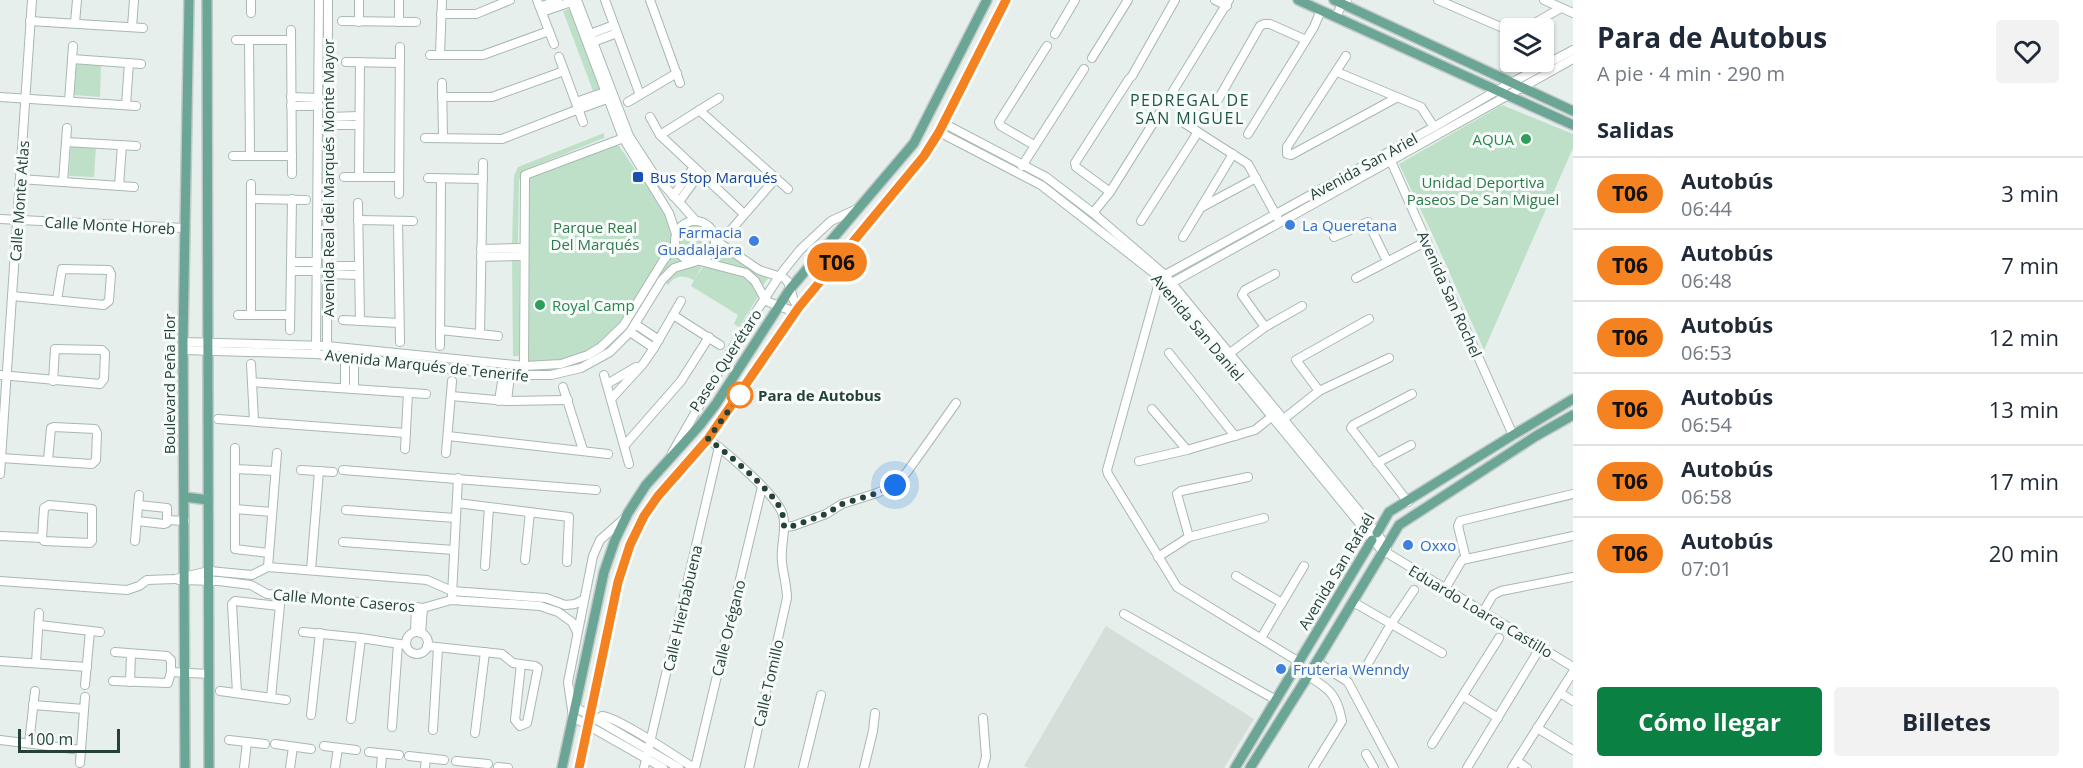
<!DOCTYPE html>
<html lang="es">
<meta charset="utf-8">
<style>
body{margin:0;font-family:"Open Sans",sans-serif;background:#f2f2f3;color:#1f2937;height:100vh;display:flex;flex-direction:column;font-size:22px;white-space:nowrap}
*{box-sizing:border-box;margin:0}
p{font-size:20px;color:#747a83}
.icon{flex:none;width:33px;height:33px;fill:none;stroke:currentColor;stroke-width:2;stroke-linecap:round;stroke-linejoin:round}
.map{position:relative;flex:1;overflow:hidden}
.sheet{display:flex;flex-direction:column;background:#fff;width:510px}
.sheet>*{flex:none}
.badge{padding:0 12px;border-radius:20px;font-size:21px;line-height:39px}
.buttons{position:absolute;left:1500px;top:18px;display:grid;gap:12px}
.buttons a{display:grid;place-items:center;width:54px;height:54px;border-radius:6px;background:#fff;box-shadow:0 2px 4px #0004;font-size:30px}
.scale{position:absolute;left:18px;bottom:15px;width:102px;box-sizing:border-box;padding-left:6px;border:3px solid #24423a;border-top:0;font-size:16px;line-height:21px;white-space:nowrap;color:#24423a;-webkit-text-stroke:4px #f7fbf9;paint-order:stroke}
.you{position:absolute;width:30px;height:30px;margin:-15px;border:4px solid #fff;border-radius:50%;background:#1a73e8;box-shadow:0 0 0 9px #1a73e833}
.map>.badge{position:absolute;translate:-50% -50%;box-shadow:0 0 0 3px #fff}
h2{padding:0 24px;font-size:22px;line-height:54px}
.round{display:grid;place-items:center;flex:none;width:63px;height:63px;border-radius:6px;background:#f2f2f3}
.summary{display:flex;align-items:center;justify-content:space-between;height:102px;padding:0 24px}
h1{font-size:28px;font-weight:700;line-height:45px}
.primary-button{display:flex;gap:12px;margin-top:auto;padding:12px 24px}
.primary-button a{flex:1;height:69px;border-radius:6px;background:#0b8043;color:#fff;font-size:24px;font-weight:700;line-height:69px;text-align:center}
.primary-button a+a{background:#f2f2f3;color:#1f2937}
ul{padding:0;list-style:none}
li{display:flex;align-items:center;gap:18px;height:72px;padding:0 24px;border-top:2px solid #e0e1e3}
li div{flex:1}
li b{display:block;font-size:22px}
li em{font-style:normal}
li .badge{min-width:66px;font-weight:700;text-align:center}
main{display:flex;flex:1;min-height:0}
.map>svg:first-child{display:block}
.built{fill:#d4dfda}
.green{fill:#bfe0c8}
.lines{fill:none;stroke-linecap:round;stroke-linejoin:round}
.minor-casing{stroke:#a8b8b2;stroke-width:10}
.major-casing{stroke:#c2cac8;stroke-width:12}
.minor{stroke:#fff;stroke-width:8}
.major{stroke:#6aa596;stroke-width:9}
.line-casing{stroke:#fff;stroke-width:14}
.line{stroke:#f58220;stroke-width:9}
.walk{stroke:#24423a;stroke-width:6;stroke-dasharray:0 10.8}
.leisure-dot{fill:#2e9e5b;stroke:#f7fbf9;stroke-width:2}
.transit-dot{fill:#1a4fb4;stroke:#f7fbf9;stroke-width:2}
.shop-dot{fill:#3f7fe0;stroke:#f7fbf9;stroke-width:2}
.stop-dot{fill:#fff;stroke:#f58220;stroke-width:3}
.labels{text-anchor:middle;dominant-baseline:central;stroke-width:6;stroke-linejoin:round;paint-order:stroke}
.leisure-label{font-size:15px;fill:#27864d;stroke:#f7fbf9;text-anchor:end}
.street-label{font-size:15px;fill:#24423a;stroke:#f7fbf9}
.transit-label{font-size:15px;fill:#164399;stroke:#f7fbf9;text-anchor:start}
.park-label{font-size:15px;fill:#2d7a4b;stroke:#f7fbf9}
.shop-label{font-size:15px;fill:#366cbe;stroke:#f7fbf9;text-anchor:start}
.stop-label{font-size:15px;font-weight:bold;fill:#24423a;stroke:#f7fbf9;text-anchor:start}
.neighbourhood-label{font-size:16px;letter-spacing:1.5px;fill:#1f5548;stroke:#f7fbf9}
</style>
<main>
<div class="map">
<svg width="1573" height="768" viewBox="0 0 1573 768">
<rect width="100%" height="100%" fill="#e6efeb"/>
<path class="built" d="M1106 626 1254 719 1224 768H1028L1024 766Z"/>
<g class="green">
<path d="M571 8 602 90 580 97 593 91 563 11Z"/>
<path d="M76 64 101 66 100 97 74 95Z"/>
<path d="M1502 105 1573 134V148L1484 350 1434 238 1399 164Z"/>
<path d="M604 133V138L527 169 519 180 518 243 512 244 514 176 518 167Z"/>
<path d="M71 145 96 146 94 177 69 176Z"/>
<path d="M614 146H619L666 214 672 239 663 260 623 326 601 347 561 364 525 366V175Z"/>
<circle cx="694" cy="241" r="18"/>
<path d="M717 243 769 277 761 288 756 280 707 260 714 253Z"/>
<path d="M675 247C678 255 683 259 691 261L674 267 629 331 610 351 566 371 526 374V367L561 365 613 339Z"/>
<path d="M512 259H519V356H513Z"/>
<path d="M694 262 704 263 694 279 706 263 746 274 758 291V297L739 327 734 324 738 315 691 286 694 280C684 275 675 275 668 285L662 280 668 274Z"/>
</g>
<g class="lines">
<defs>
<g id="minor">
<path d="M537 0 554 44"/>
<path d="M571 0 623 138 669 213 676 234"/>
<path d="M577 0 629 136 653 173 696 221"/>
<path d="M605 0 640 95"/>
<path d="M650 0 680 83"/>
<path d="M1215 0 1227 6"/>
<path d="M1438 0 1510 31"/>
<path d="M1544 0 1573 13"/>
<path d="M540 7 558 0"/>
<path d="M542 12 571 2"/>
<path d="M251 13V0"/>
<path d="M441 14H476L510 0"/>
<path d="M1336 17 1342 4 1347 0"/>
<path d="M30 21 143 28"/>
<path d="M342 21 416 22"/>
<path d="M359 22V0"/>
<path d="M399 22V0"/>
<path d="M75 23 77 0"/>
<path d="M132 27 134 0"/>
<path d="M1526 28 1561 8"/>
<path d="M291 30 292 174"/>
<path d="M590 34 614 25"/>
<path d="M1055 34 1075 0"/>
<path d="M236 40H291"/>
<path d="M249 40 250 156"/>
<path d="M593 42 617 33"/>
<path d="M430 55H483L549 31"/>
<path d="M440 55 442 0"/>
<path d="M1346 56 1287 147V154L1291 155 1396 98"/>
<path d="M559 57 583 122"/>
<path d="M1092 58 1128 0"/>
<path d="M72 59 141 64"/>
<path d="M346 62 400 63"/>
<path d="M1337 72 1421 107 1434 127"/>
<path d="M1132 76 1175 0"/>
<path d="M442 83 443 138"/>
<path d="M1170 96 1229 0"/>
<path d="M0 97 136 106"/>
<path d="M291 97 319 98"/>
<path d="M442 97H492L564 71"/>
<path d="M69 101 73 46"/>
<path d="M576 102 605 92"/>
<path d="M628 102 677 73"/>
<path d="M126 105 129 63"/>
<path d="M291 106H319"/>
<path d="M699 110 788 189"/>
<path d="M1211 112 1260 26 1264 24H1270L1306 40"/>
<path d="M328 117 359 116"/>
<path d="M650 117 660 135 744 214"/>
<path d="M943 123 1046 177 1093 213 1165 275 1377 533 1387 548"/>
<path d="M1184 123 1248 164 1277 217"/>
<path d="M328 125H359"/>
<path d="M939 132 1041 185 1154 273 1383 552 1389 554 1573 667"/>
<path d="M1248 134 1314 27 1321 10"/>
<path d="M660 135 719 98"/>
<path d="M425 138 502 139 579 109 607 99"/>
<path d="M66 142 136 146"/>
<path d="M1034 145 1001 126 999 122 1047 46"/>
<path d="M233 156H292"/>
<path d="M1390 159 1513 435"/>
<path d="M1022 166 1084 69"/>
<path d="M344 177H399"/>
<path d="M359 177 360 62"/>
<path d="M428 178 483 179"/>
<path d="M20 179 134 187"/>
<path d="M63 182 67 128"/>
<path d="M251 184V315"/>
<path d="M119 186 122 145"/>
<path d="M1110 192 1076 167 1075 163 1129 79"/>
<path d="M399 194 400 47"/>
<path d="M673 196 694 167"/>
<path d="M251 199 306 200"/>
<path d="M679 202 700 173"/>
<path d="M358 203 360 321"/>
<path d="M1202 207 1256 178"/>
<path d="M1093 213 1110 192 1167 101"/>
<path d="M0 219 184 228"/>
<path d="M358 220 413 221"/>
<circle cx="695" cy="241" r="20"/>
<path d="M398 221 400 342"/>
<path d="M1141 221 1198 132"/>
<path d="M731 230 776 178"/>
<path d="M1183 237 1233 154"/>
<path d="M1334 237 1368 222 1387 261"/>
<path d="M715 240 759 270 784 278 788 282 794 301 799 307"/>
<path d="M481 249 524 248"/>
<path d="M481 257 523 256"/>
<path d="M700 261 746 273 755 281 766 301 795 312"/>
<path d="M291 262H317"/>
<path d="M327 266H359"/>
<path d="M291 271H317"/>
<path d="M327 274 359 275"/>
<path d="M1356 278 1427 241"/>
<path d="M1168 285 1573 59"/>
<path d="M12 296 104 305 109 301 111 274 109 270 62 269 57 300"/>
<path d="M238 315H290"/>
<path d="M673 315 720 345"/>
<path d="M343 320 399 323"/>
<path d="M635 324 659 340"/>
<path d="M1265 327 1242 295 1245 290 1275 274"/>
<path d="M290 330 292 199"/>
<path d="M440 330 498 336"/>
<path d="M630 332 654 348"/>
<path d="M480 334 483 163"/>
<path d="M183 342 327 346 525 366 561 364 588 355 601 347 623 326 663 261 675 245"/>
<path d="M440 346 441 179"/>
<path d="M316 349 319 0"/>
<path d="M184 350 316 354 503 375H551L581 368 610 352 630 332 662 280 674 268 694 262"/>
<path d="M327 351 328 0"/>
<path d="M1169 353 1235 436"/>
<path d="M1226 356 1265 327 1302 306"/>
<path d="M251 364 254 421"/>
<path d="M524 371 525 175 629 136"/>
<path d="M0 375 100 384 104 379 105 353 102 350 55 349 53 381"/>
<path d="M604 375 629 464"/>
<path d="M252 382 426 394"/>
<path d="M607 384 636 367"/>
<path d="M563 387 583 450"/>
<path d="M345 388V357"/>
<path d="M354 389V358"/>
<path d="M1319 391 1296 360 1369 319"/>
<path d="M451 396 507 401 568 400"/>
<path d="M611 399 643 364 654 348 681 301"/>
<path d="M499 401 503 375"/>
<path d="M507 401 510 375"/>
<path d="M1152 409 1187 450"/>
<path d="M218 419 406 433"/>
<path d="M1280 422 1319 391 1389 358"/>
<path d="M448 436 608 454"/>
<path d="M708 439C726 452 777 495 783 515 787 530 780 546 782 562 783 574 787 586 787 598L749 768"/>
<path d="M625 445 681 381 709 337"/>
<path d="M235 448V549L269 553"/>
<path d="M405 449 408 393"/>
<path d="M446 453 452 381"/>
<path d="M672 453 733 347 780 275 800 250 831 221 857 209"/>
<path d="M1 458 92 464 96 460 97 433 95 429 54 427 51 428 48 460"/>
<path d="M1139 461 1187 450 1255 430 1275 414"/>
<path d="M1377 463 1411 445"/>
<path d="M235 469 275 471"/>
<path d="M301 470 333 472"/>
<path d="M343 470 596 490"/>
<path d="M0 474 32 0"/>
<path d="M1408 502 1351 428 1353 425 1412 394"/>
<path d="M457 503 569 517 567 562"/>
<path d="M49 505 92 509V541L90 543 44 541 42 538 44 508Z"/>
<path d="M235 509 272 512"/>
<path d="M346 510 455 518"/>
<path d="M626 517 600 540 593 556 568 682 573 717 663 768"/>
<path d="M167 520 185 521"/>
<path d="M137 521 164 524 167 523V508L138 505"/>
<path d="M785 527 793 526 826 514 842 504 877 493 895 485 907 472 956 403"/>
<path d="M0 536 42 538"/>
<path d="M1189 537 1177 494 1181 491 1248 477"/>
<path d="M135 541 139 495"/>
<path d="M343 542 454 550"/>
<path d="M1158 557 1189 537 1264 518"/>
<path d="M1466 559 1458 526 1460 521 1573 494"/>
<path d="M525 560 530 512"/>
<path d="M485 566 489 507"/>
<path d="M268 567 277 453"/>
<path d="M311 570 319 471"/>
<path d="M1236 576 1282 603"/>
<path d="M179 580 219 581 251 585 267 594 416 607 423 608 451 600 540 606 558 612 572 622 577 632"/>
<path d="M0 581 127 590 139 586 147 580 175 579 209 571 252 575 268 567 427 580 452 591 546 598 565 605 575 604 583 600"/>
<path d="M1445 589 1462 560 1573 536"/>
<path d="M452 595 458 478"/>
<path d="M1353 602 1442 653"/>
<path d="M1483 612 1493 595 1501 591 1573 577"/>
<path d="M1124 614 1276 700"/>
<path d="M39 625 100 632"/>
<path d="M303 632 361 638 406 645"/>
<path d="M415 632 416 607"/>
<circle cx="417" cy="643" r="11"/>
<path d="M421 633 423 608"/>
<path d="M1261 638 1304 566"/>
<path d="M427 646 502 654 513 663 535 666 538 668 527 723 520 726 515 720 521 664"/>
<path d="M0 661 87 667"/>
<path d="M1299 662 1177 587 1108 474 1107 470 1160 279 1165 275 1434 127 1496 91 1573 50"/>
<path d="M1317 662 1348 682 1394 768"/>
<path d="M36 663 39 613"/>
<path d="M171 672 209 674"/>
<path d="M1363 672 1391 624 1414 590"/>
<path d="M1308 676C1330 689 1337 695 1342 721L1313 768"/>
<path d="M113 681 168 683 171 672V660L167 656 115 652"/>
<path d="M130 682 131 654"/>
<path d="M85 685 90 631"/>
<path d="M220 691 286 700"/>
<path d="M237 693 232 604 235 601 279 606"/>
<path d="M1560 693 1573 701"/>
<path d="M1463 696 1498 718"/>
<path d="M271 697 281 595"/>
<path d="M33 705 84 709"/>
<path d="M575 707 679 768"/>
<path d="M311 715 320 633"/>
<path d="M983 718 986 757 983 768"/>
<path d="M351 719 361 638"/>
<path d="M598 719 602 716C616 716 678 758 694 768H695L762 487"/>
<path d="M392 727 398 644"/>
<path d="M1537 728 1573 750"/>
<path d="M433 730 438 648"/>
<path d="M475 733 485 652"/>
<path d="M0 740 81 750"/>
<path d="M229 740 265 744"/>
<path d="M29 743 35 691"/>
<path d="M275 744 311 749"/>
<path d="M1432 744 1499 638"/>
<path d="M324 746 356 750"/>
<path d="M369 752 399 755"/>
<path d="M1366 754 1374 768"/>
<path d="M409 756 444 760"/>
<path d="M456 761 488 764"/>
<path d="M1517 761 1527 768"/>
<path d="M80 763 85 697"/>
<path d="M498 767 508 768"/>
<path d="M244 768 247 742"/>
<path d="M290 768 293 747"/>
<path d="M335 768 338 748"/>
<path d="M381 768 382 754"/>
<path d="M425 768 426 758"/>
<path d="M644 768 719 447"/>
<path d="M803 768 821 695"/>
<path d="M864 768 873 731 875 713"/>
<path d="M1467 768 1540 648"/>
<path d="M1512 768 1573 672"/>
</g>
<g id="major">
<path d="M207 0 209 768"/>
<path d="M1298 0 1573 125"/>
<path d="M1334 0 1573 111"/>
<path d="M185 497 208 500"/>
<path d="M1377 533 1389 512 1513 435 1573 399"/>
<path d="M185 768 183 342 189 0"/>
<path d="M562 768 604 572 615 540 628 513 646 485 700 425 716 404 790 289 914 143 987 0"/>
<path d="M579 768 618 582 630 545 644 516 658 496 708 439 799 307 924 156 939 132 1006 0"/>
<path d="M1235 768 1372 540"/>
<path d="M1250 768 1308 676 1399 525 1536 436 1573 415"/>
</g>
</defs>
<use href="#minor" class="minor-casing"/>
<use href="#major" class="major-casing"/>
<use href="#minor" class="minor"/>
<use href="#major" class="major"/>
</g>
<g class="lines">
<defs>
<path id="line" d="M579 768 618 582 630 545 644 516 658 496 708 439 799 307 924 156 939 132 1006 0"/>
</defs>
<use href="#line" class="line-casing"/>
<use href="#line" class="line"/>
<path class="walk" d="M740 395 708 439C725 451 772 491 780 508 783 514 784 520 784 527L793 526 826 514 842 504 877 493 895 485"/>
</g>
<g class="leisure-dot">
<circle cx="1526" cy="139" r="6"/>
<circle cx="540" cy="305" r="6"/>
</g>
<rect class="transit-dot" x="632" y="171" width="12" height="12" rx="3"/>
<g class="shop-dot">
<circle cx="1290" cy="225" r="6"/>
<circle cx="754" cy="241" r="6"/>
<circle cx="1408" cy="545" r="6"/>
<circle cx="1281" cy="669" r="6"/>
</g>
<circle class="stop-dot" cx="740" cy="395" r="12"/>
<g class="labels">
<g class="leisure-label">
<text x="1514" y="139">AQUA</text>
<text x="552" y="305" text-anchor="start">Royal Camp</text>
</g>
<g class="street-label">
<text transform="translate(1363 166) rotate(-29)">Avenida San Ariel</text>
<text transform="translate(328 178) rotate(-90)">Avenida Real del Marqués Monte Mayor</text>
<text transform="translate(19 201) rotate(-86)">Calle Monte Atlas</text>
<text transform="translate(110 225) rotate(3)">Calle Monte Horeb</text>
<text transform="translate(1450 294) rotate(66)">Avenida San Rochel</text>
<text transform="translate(1198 327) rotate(50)">Avenida San Daniel</text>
<text transform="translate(725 360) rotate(-57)">Paseo Querétaro</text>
<text transform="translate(427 365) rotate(6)">Avenida Marqués de Tenerife</text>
<text transform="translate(169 384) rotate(-90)">Boulevard Peña Flor</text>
<text transform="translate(1336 571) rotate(-59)">Avenida San Rafaél</text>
<text transform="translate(344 600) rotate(5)">Calle Monte Caseros</text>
<text transform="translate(682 608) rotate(-77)">Calle Hierbabuena</text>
<text transform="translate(1481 611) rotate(31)">Eduardo Loarca Castillo</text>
<text transform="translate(728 628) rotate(-76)">Calle Orégano</text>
<text transform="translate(768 683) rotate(-77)">Calle Tomillo</text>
</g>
<g class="transit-label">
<text x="650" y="177">Bus Stop Marqués</text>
</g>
<g class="park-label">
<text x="1483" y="182">Unidad Deportiva<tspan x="1483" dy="17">Paseos De San Miguel</tspan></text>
<text x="595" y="227">Parque Real<tspan x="595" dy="17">Del Marqués</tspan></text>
</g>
<g class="shop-label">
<text x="1302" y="225">La Queretana</text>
<text x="742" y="232" text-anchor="end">Farmacia<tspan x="742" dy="17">Guadalajara</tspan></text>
<text x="1420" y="545">Oxxo</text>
<text x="1293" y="669">Fruteria Wenndy</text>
</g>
<g class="stop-label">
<text x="758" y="395">Para de Autobus</text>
</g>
<g class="neighbourhood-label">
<text x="1190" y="100">PEDREGAL DE<tspan x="1190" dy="18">SAN MIGUEL</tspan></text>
</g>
</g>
</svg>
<div class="buttons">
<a><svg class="icon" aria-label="layers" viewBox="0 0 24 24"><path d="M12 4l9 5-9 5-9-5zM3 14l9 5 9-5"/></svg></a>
</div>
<div class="scale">100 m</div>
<div class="you" style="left:895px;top:485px"></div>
<b class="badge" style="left:837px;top:262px;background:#f58220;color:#111">T06</b>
</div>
<section class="sheet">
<div class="summary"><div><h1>Para de Autobus</h1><p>A pie · 4 min · 290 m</p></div><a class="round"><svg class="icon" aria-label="heart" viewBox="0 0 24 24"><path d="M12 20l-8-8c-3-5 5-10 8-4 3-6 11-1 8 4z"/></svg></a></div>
<h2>Salidas</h2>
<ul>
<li><span class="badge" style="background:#f58220;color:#111">T06</span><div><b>Autobús</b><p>06:44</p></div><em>3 min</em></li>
<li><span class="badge" style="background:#f58220;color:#111">T06</span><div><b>Autobús</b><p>06:48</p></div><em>7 min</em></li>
<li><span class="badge" style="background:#f58220;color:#111">T06</span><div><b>Autobús</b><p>06:53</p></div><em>12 min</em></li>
<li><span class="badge" style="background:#f58220;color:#111">T06</span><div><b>Autobús</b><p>06:54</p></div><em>13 min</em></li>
<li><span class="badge" style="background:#f58220;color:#111">T06</span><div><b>Autobús</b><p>06:58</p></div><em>17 min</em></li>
<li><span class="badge" style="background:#f58220;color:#111">T06</span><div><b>Autobús</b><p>07:01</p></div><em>20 min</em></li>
</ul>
<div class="primary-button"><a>Cómo llegar</a><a>Billetes</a></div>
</section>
</main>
